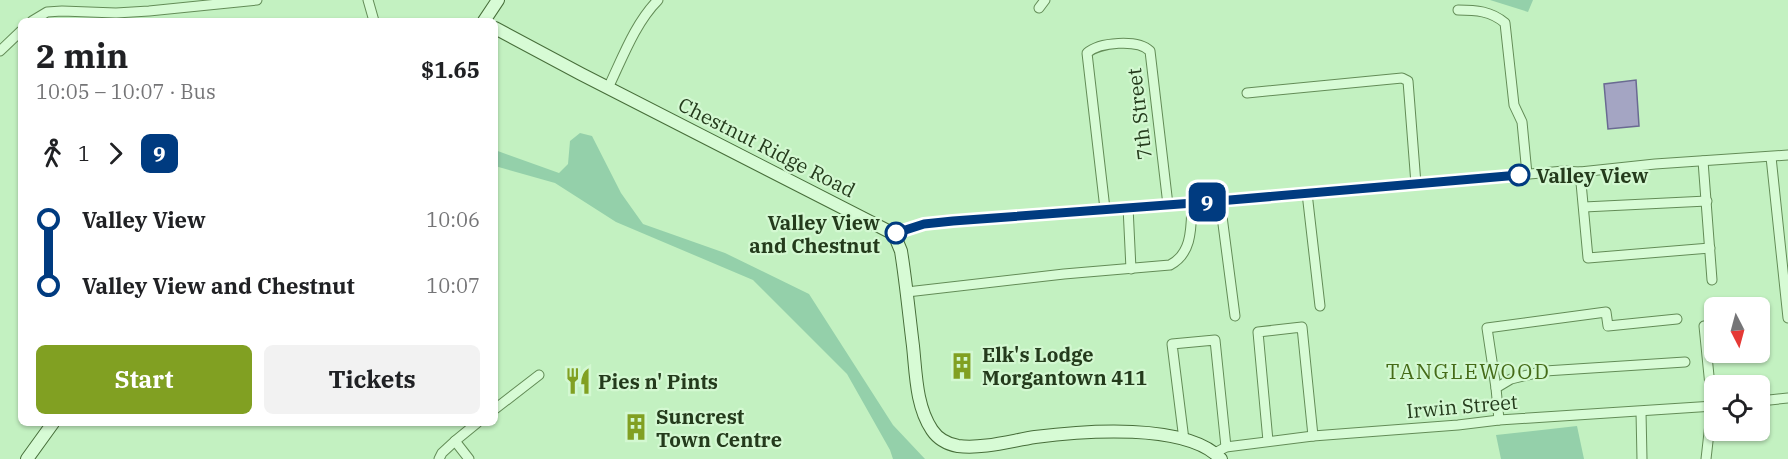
<!DOCTYPE html>
<meta charset="utf-8">
<style>
body{margin:0;font-family:"IBM Plex Serif",serif;background:#f2f2f2;color:#202124;height:100vh;display:flex;flex-direction:column;font-size:22px;white-space:nowrap}
*{box-sizing:border-box;margin:0}
p{font-size:20px;color:#757577}
.icon{flex:none;width:33px;height:33px;fill:none;stroke:currentColor;stroke-width:2;stroke-linecap:round;stroke-linejoin:round}
.map{position:relative;flex:1;overflow:hidden}
.panel{position:absolute;left:18px;top:18px;width:480px;height:408px;display:flex;flex-direction:column;background:#fff;border-radius:9px;box-shadow:0 2px 4px #0004}
.panel>*{flex:none}
.badge{padding:0 12px;border-radius:9px;font-size:21px;line-height:39px}
.needle{width:39px;rotate:174deg}
.controls{position:absolute;left:1704px;top:297px;display:grid;gap:12px}
.controls a{display:grid;place-items:center;width:66px;height:66px;border-radius:9px;background:#fff;box-shadow:0 2px 4px #0004;font-size:30px}
.map>.badge{position:absolute;translate:-50% -50%;box-shadow:0 0 0 3px #fff}
.legs{display:flex;align-items:center;gap:9px;height:66px;padding:0 18px;font-size:20px}
.legs p{margin-inline-start:auto}
.headline{display:flex;align-items:center;justify-content:space-between;height:102px;padding:0 18px}
h1{font-size:33px;font-weight:700;line-height:45px}
.action{display:flex;gap:12px;margin-top:auto;padding:12px 18px}
.action a{flex:1;height:69px;border-radius:9px;background:#81a022;color:#fff;font-size:24px;font-weight:700;line-height:69px;text-align:center}
.action a+a{background:#f2f2f2;color:#202124}
ul{padding:0 18px;list-style:none}
li{display:flex;align-items:center;gap:21px;height:66px;font-size:22px}
li i{display:grid;place-items:center;width:9px;height:100%;margin:0 8px;background:currentColor}
li i::after{content:'';width:15px;height:15px;margin:-8px;border:4px solid;border-radius:50%;background:#fff}
li p{margin-inline-start:auto}
li:first-child i{background:linear-gradient(#0000 50%,currentColor 0)}
li:last-child i{background:linear-gradient(currentColor 50%,#0000 0)}
.map>svg:first-child{display:block}
.green{fill:#94d0aa}
.water{fill:#a4a5c3;stroke:#6a6a92;stroke-width:1.5}
.lines{fill:none;stroke-linecap:round;stroke-linejoin:round}
.street-casing{stroke:#638c57;stroke-width:11}
.secondary-casing{stroke:#476e3a;stroke-width:14}
.street{stroke:#d7fbd5;stroke-width:9}
.secondary{stroke:#d7fbd5;stroke-width:12}
.line-1-casing{stroke:#fff;stroke-width:14}
.line-1{stroke:#003b80;stroke-width:9}
.stop-1-dot{fill:#fff;stroke:#003b80;stroke-width:3}
.labels{text-anchor:middle;dominant-baseline:central;stroke-width:4.5;stroke-linejoin:round;paint-order:stroke}
.street-label{font-size:20px;fill:#243b1c;stroke:#d3f8d1}
.stop-label{font-size:20px;font-weight:bold;fill:#243b1c;stroke:#d3f8d1;text-anchor:start}
.poi-label{font-size:20px;font-weight:bold;fill:#243b1c;stroke:#d3f8d1;text-anchor:start}
.neighbourhood-label{font-size:21px;letter-spacing:1.5px;fill:#456b18;stroke:#d3f8d1}
</style>
<div class="map">
<svg width="1788" height="459" viewBox="0 0 1788 459">
<rect width="100%" height="100%" fill="#c3f1c1"/>
<g class="green">
<path d="M1490 0H1533L1528 12Z"/>
<path d="M580 133 592 136 621 193 643 224 725 253 809 294 893 425 925 459H893L890 450 847 374 753 280 616 222 555 183 495 166V150L559 173 568 164 570 141Z"/>
<path d="M1577 426 1584 459H1501L1496 435Z"/>
</g>
<path class="water" d="M1636 80 1639 126 1608 129 1604 84Z"/>
<g class="lines">
<defs>
<g id="street">
<path d="M368 0 374 21"/>
<path d="M1039 8 1045 0"/>
<path d="M1458 10C1476 10 1491 11 1505 23L1514 105 1522 122 1527 174"/>
<path d="M32 21 47 12 62 11 116 13 149 11 257 0"/>
<path d="M0 51 21 31"/>
<path d="M608 88C622 59 635 23 658 0"/>
<path d="M1247 93 1402 78 1408 81 1416 184"/>
<path d="M1771 157 1788 318"/>
<path d="M1703 161 1712 280"/>
<path d="M1580 172 1588 258 1710 248"/>
<path d="M1307 193 1320 306"/>
<path d="M1220 201 1235 316"/>
<path d="M1128 207 1131 269"/>
<path d="M1584 207 1707 201"/>
<path d="M1105 209 1087 53C1099 42 1138 39 1150 51L1168 205"/>
<path d="M894 234 924 224 953 221 1207 202 1564 171 1580 172 1655 164 1788 155"/>
<path d="M907 292 1064 274 1170 265C1193 253 1191 226 1192 203"/>
<path d="M1704 326 1712 406 1706 459"/>
<path d="M1496 388 1487 328 1606 312 1608 326 1677 319"/>
<path d="M1760 401 1788 398"/>
<path d="M495 409 539 375"/>
<path d="M1641 412 1642 459"/>
<path d="M1499 420 1496 388 1511 379 1545 371 1685 362"/>
<path d="M1184 440 1172 344 1215 340 1226 447"/>
<path d="M1268 441 1258 332 1302 327 1313 436"/>
<path d="M1215 453 1226 447 1313 436 1458 425 1499 420 1714 406"/>
<path d="M439 459 442 453 455 441"/>
<path d="M469 459 455 441 477 423"/>
</g>
<g id="secondary">
<path d="M484 21 498 0"/>
<path d="M495 28 581 74 894 234 901 251C906 282 909 314 913 346 916 374 916 406 932 430 938 439 947 444 958 446 983 449 1010 441 1035 437 1082 431 1186 422 1221 459"/>
<path d="M27 459 53 423"/>
</g>
</defs>
<use href="#street" class="street-casing"/>
<use href="#secondary" class="secondary-casing"/>
<use href="#street" class="street"/>
<use href="#secondary" class="secondary"/>
</g>
<g class="lines">
<defs>
<path id="line-1" d="M896 233 924 224 953 221 1207 202 1519 175"/>
</defs>
<use href="#line-1" class="line-1-casing"/>
<use href="#line-1" class="line-1"/>
</g>
<defs>
<symbol id="building-bare" viewBox="-9 -9 18 18"><path d="M-4-6H4V6H1V3H-1V6H-4ZM-2.5-4.3h1.7v1.8h-1.7ZM.8-4.3h1.7v1.8H.8ZM-2.5-1h1.7V.8h-1.7ZM.8-1h1.7V.8H.8Z" fill="#81a022" stroke="#d3f8d1" stroke-width="2.5" paint-order="stroke"/></symbol>
<symbol id="restaurant-bare" viewBox="-9 -9 18 18"><path d="M-5-6h1v4h1v-4h1v4h1v-4h1v5L-1.5 .5V6h-2V.5L-5-1ZM5-6V6H3V1.5H1.5Q1.5-4 5-6Z" fill="#81a022" stroke="#d3f8d1" stroke-width="2.5" paint-order="stroke"/></symbol>
</defs>
<g fill-rule="evenodd">
<use href="#building-bare" x="943" y="347" width="38" height="38"/>
<use href="#restaurant-bare" x="559" y="362" width="38" height="38"/>
<use href="#building-bare" x="617" y="408" width="38" height="38"/>
</g>
<g class="stop-1-dot">
<circle cx="1519" cy="175" r="10"/>
<circle cx="896" cy="233" r="10"/>
</g>
<g class="labels">
<g class="street-label">
<text transform="translate(1139 114) rotate(-97)">7th Street</text>
<text transform="translate(767 147) rotate(27)">Chestnut Ridge Road</text>
<text transform="translate(1462 406) rotate(-5)">Irwin Street</text>
</g>
<g class="stop-label">
<text x="1536" y="175">Valley View</text>
<text x="880" y="222" text-anchor="end">Valley View<tspan x="880" dy="23">and Chestnut</tspan></text>
</g>
<g class="poi-label">
<text x="982" y="354">Elk's Lodge<tspan x="982" dy="23">Morgantown 411</tspan></text>
<text x="598" y="381">Pies n' Pints</text>
<text x="656" y="416">Suncrest<tspan x="656" dy="23">Town Centre</tspan></text>
</g>
<g class="neighbourhood-label">
<text x="1468" y="371">TANGLEWOOD</text>
</g>
</g>
</svg>
<div class="controls">
<a><svg class="needle" viewBox="-14 -14 28 28"><path d="M0-13l5 13h-10z" fill="#e53935"/><path d="M0 13l5-13h-10z" fill="#757577"/></svg></a>
<a><svg class="icon" aria-label="locate" viewBox="0 0 24 24"><circle cx="12" cy="12" r="6"/><path d="M12 2v4M12 18v4M2 12h4M18 12h4"/></svg></a>
</div>
<b class="badge" style="left:1207px;top:202px;background:#003b80;color:#fff">9</b>
<section class="panel">
<div class="headline"><div><h1>2 min</h1><p>10:05 – 10:07 · Bus</p></div><b>$1.65</b></div>
<div class="legs"><svg class="icon" aria-label="walk" viewBox="0 0 24 24"><circle cx="13" cy="4" r="2"/><path d="M13 8l-2 6 4 7M11 14l-3 7M7 12l3-4h3l4 4"/></svg>1<svg class="icon" aria-label="forward" viewBox="0 0 24 24"><path d="M9 5l7 7-7 7"/></svg><b class="badge" style="background:#003b80;color:#fff">9</b></div>
<ul>
<li><i style="color:#003b80"></i><b>Valley View</b><p>10:06</p></li>
<li><i style="color:#003b80"></i><b>Valley View and Chestnut</b><p>10:07</p></li>
</ul>
<div class="action"><a>Start</a><a>Tickets</a></div>
</section>
</div>
